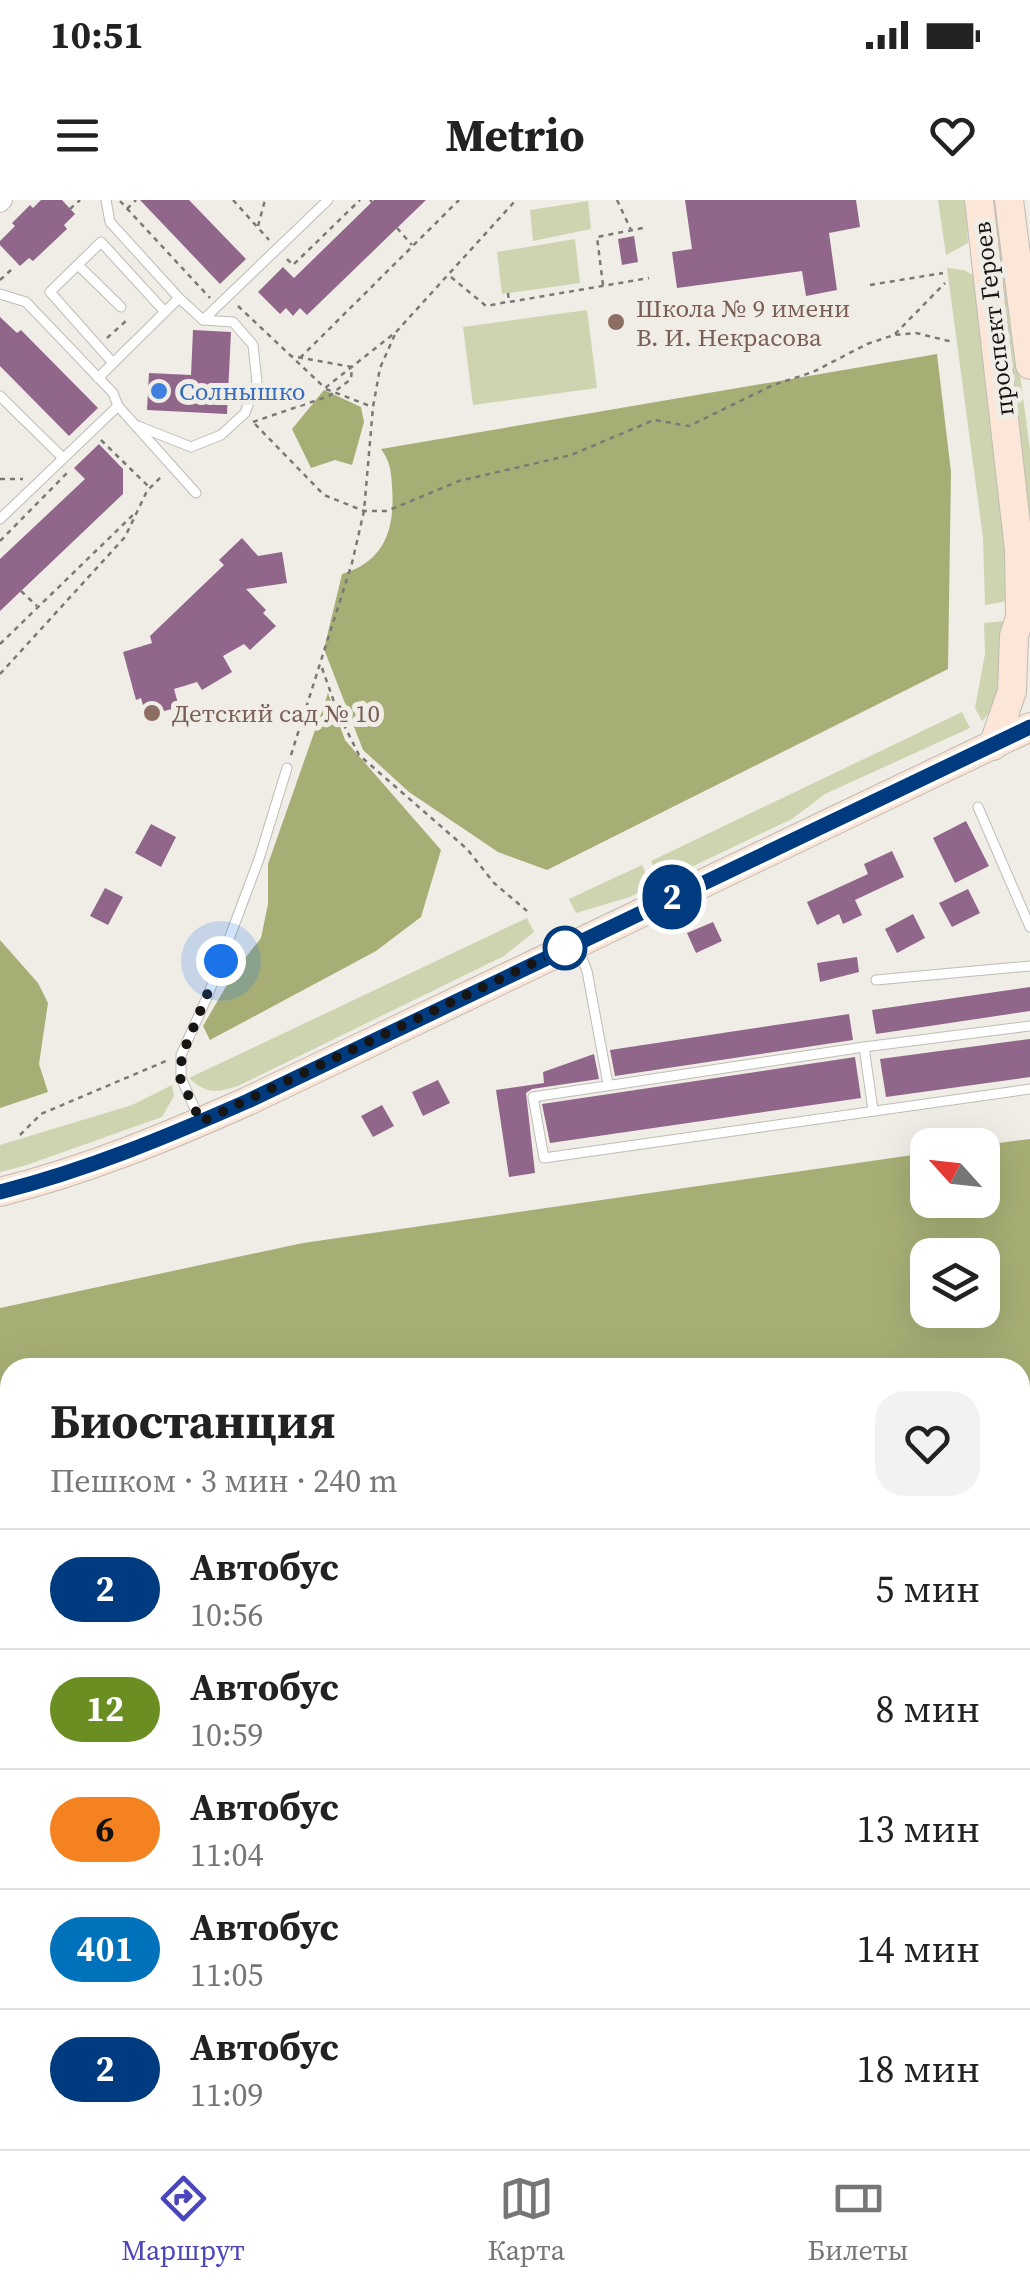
<!DOCTYPE html>
<html lang="ru">
<meta charset="utf-8">
<style>
body{margin:0;font-family:"Source Serif 4",serif;background:#f2f2f2;color:#222;height:100vh;display:flex;flex-direction:column;font-size:38px;white-space:nowrap}
*{box-sizing:border-box;margin:0}
p{font-size:32px;color:#767676}
.icon{flex:none;width:55px;height:55px;fill:none;stroke:currentColor;stroke-width:2;stroke-linecap:round;stroke-linejoin:round}
.map{position:relative;flex:1;overflow:hidden}
.details{position:absolute;left:0px;top:1158px;width:1030px;height:792px;display:flex;flex-direction:column;background:#fff;border-radius:30px 30px 0 0;box-shadow:0 10px 40px #0002}
.details>*{flex:none}
.badge{padding:0 20px;border-radius:32px;font-size:35px;line-height:65px}
.needle{width:65px;rotate:297deg}
.fabs{position:absolute;left:910px;top:928px;display:grid;gap:20px}
.fabs a{display:grid;place-items:center;width:90px;height:90px;border-radius:20px;background:#fff;box-shadow:0 10px 40px #0002;font-size:50px}
.you{position:absolute;width:50px;height:50px;margin:-25px;border:8px solid #fff;border-radius:50%;background:#1a73e8;box-shadow:0 0 0 15px #1a73e833}
.map>.badge{position:absolute;translate:-50% -50%;box-shadow:0 0 0 5px #fff}
.round{display:grid;place-items:center;flex:none;width:105px;height:105px;border-radius:30px;background:#f2f2f2}
.headline{display:flex;align-items:center;justify-content:space-between;height:170px;padding:0 50px}
h1{font-size:48px;font-weight:700;line-height:75px}
ul{padding:0;list-style:none}
li{display:flex;align-items:center;gap:30px;height:120px;padding:0 50px;border-top:2px solid #e0e0e0}
li div{flex:1}
li b{display:block;font-size:38px}
li em{font-style:normal}
li .badge{min-width:110px;font-weight:700;text-align:center}
.status{display:flex;justify-content:space-between;align-items:center;height:70px;padding:0 50px;background:#fff;direction:ltr}
.status svg{height:28px;fill:currentColor}
header{display:flex;justify-content:space-between;align-items:center;height:130px;padding:0 50px;background:#fff;font-size:45px;font-weight:700}
.dock{display:flex;justify-content:space-around;align-items:center;height:140px;border-top:2px solid #e0e0e0;background:#fff;font-size:28px;color:#767676}
.dock a{display:grid;justify-items:center;gap:5px}
.dock .on{color:#4b46bc}
.map>svg:first-child{display:block}
.green{fill:#cfd4b0}
.forest{fill:#a7ae75;fill-rule:evenodd}
.building{fill:#91668b}
.lines{fill:none;stroke-linecap:round;stroke-linejoin:round}
.service-casing{stroke:#bebcb5;stroke-width:11}
.minor-casing{stroke:#bebcb5;stroke-width:20}
.secondary-casing{stroke:#bebcb5;stroke-width:30}
.path{stroke:#7b7975;stroke-width:2.5;stroke-dasharray:5 5;stroke-linecap:butt}
.service{stroke:#fff;stroke-width:9}
.minor{stroke:#fff;stroke-width:18}
.secondary{stroke:#fce6d8;stroke-width:28}
.line-casing{stroke:#fff;stroke-width:22}
.line{stroke:#003b80;stroke-width:15}
.walk{stroke:#171614;stroke-width:10;stroke-dasharray:0 18}
.education-dot{fill:#8d6e63;stroke:#f0ede6;stroke-width:4}
.shop-dot{fill:#3f7fe0;stroke:#f0ede6;stroke-width:4}
.stop-dot{fill:#fff;stroke:#003b80;stroke-width:5}
.labels{text-anchor:middle;dominant-baseline:central;stroke-width:10;stroke-linejoin:round;paint-order:stroke}
.education-label{font-size:25px;fill:#785e54;stroke:#f0ede6;text-anchor:start}
.street-label{font-size:25px;fill:#171614;stroke:#f0ede6}
.shop-label{font-size:25px;fill:#366cbe;stroke:#f0ede6;text-anchor:start}
</style>
<div class="status"><b>10:51</b><svg viewBox="0 0 49 12"><path d="M0 12V9h3v3zM5 12V6h3v6zM10 12V3h3v9zM15 12V0h3v12zM26 1h20v11H26zM47 4h2v5h-2z"/></svg></div>
<header><svg class="icon" aria-label="menu" viewBox="0 0 24 24"><path d="M4 6h16M4 12h16M4 18h16"/></svg>Metrio<svg class="icon" aria-label="heart" viewBox="0 0 24 24"><path d="M12 20l-8-8c-3-5 5-10 8-4 3-6 11-1 8 4z"/></svg></header>
<div class="map">
<svg width="1030" height="1949" viewBox="0 0 1030 1949">
<rect width="100%" height="100%" fill="#f0ede6"/>
<g class="green">
<path d="M938 0H965L968 43 946 55Z"/>
<path d="M988 0H997L1030 250V348L1027 292Z"/>
<path d="M588 1 591 29 533 41 530 10Z"/>
<path d="M575 39 580 83 502 94 497 52Z"/>
<path d="M947 68 964 70 976 77 1010 350 1008 401 985 405 983 338Z"/>
<path d="M587 110 597 188 473 205 463 127Z"/>
<path d="M1005 421C1004 455 1010 496 982 521L975 508 985 454 984 423Z"/>
<path d="M962 512 970 528 825 594 792 619 660 682 651 661Z"/>
<path d="M642 665 652 686 630 697 576 713 569 699Z"/>
<path d="M527 718 534 732 504 756 238 886C216 893 207 894 189 878Z"/>
<path d="M172 885 174 896 162 917 24 966 0 972V945L132 905Z"/>
</g>
<g class="forest">
<path d="M937 154 951 272 948 469 547 670 498 652 409 592 363 550 324 449 342 374C386 361 395 328 392 286 391 271 390 261 381 249Z"/>
<path d="M324 190 361 207 364 222 352 265 335 260 311 268 292 229Z"/>
<path d="M328 493 345 540 441 650 421 717 376 751 210 840 203 826 235 771 261 738 268 704V664Z"/>
<path d="M0 740 38 783 48 803 39 864 48 892 0 908Z"/>
<path d="M1030 939V1907L1020 1916V1168H10V1940H996L987 1949H0V1108L303 1043 927 953 928 1000H982L983 945ZM928 1055H982V1110H928Z"/>
</g>
<g class="building">
<path d="M41 0H62L75 14 64 25 67 29 33 61 29 58 20 66 0 45V41L15 26 12 23 30 5 33 8Z"/>
<path d="M140 0H189L246 59 220 84Z"/>
<path d="M374 0H426L307 115 300 108 293 116 286 108 280 114 258 92 283 67 294 78Z"/>
<path d="M685 0H856L860 27 829 33 837 90 806 96 802 71 677 88 672 52 692 49Z"/>
<path d="M634 36 638 62 622 65 618 39Z"/>
<path d="M0 117 17 133 21 130 98 208 69 236 0 166Z"/>
<path d="M193 130 231 132 227 214 147 210 149 173 191 175Z"/>
<path d="M99 244 123 269V294L0 411V359L85 279 74 268Z"/>
<path d="M242 338 258 356 282 352 287 383 246 389 266 410 263 413 276 426 250 450 244 444 223 456 232 472 202 490 197 482 174 489 179 507 146 516 141 498 136 500 123 452 152 443 150 436 224 365 219 360Z"/>
<path d="M966 621 989 666 955 683 933 638Z"/>
<path d="M151 624 176 637 161 667 135 653Z"/>
<path d="M892 651 904 677 855 700 862 715 843 724 839 714 817 725 807 702 868 674 864 664Z"/>
<path d="M105 688 123 697 108 725 90 716Z"/>
<path d="M968 689 980 713 952 727 939 703Z"/>
<path d="M913 714 925 738 897 753 885 729Z"/>
<path d="M713 722 722 741 696 753 687 733Z"/>
<path d="M857 757 859 772 820 782 817 763Z"/>
<path d="M1030 787V811L876 834 872 810Z"/>
<path d="M849 814 853 840 615 876 610 850Z"/>
<path d="M1030 839V877L886 897 880 859Z"/>
<path d="M594 854 599 879 532 889 526 893 535 973 509 977 496 890 544 883 543 872Z"/>
<path d="M855 857 861 898 550 943 542 904Z"/>
<path d="M438 880 450 903 423 916 412 892Z"/>
<path d="M382 905 394 926 373 937 361 916Z"/>
</g>
<g class="lines">
<defs>
<g id="service">
<path d="M78 65 121 107"/>
<path d="M0 94 26 102 113 193 118 206 196 293"/>
<path d="M203 120 328 0"/>
<path d="M113 163 50 92 101 42 165 112"/>
<path d="M98 178 179 98 110 22 106 0"/>
<path d="M0 196 63 258"/>
<path d="M138 226 191 247 221 235 245 213 257 182 253 145 233 122 203 120 179 98"/>
<path d="M0 319 118 206"/>
<path d="M978 607 1030 727"/>
<path d="M577 746 587 771 608 884"/>
<path d="M876 780 1030 766"/>
<path d="M1030 826 864 847 533 897 544 958 1030 889"/>
<path d="M864 847 873 910"/>
<path d="M200 920 181 878V855L208 795 259 659 287 568"/>
</g>
<path id="minor" d="M0 3 3 0"/>
<g id="secondary">
<path d="M979 0 1019 350 1020 417 1014 436 1012 491 993 546"/>
<path d="M1009 0 1030 165"/>
<path d="M0 992C87 970 167 937 248 901L1030 527"/>
</g>
</defs>
<use href="#service" class="service-casing"/>
<use href="#minor" class="minor-casing"/>
<use href="#secondary" class="secondary-casing"/>
<g class="path">
<path d="M233 0 269 40"/>
<path d="M370 0 372 2"/>
<path d="M617 0 631 30"/>
<path d="M120 1 210 98"/>
<path d="M70 9 80 0"/>
<path d="M127 9 136 0"/>
<path d="M258 26 265 0"/>
<path d="M397 28 412 45"/>
<path d="M287 59 293 65 360 0"/>
<path d="M451 77 486 106 507 102"/>
<path d="M0 80 11 70"/>
<path d="M603 85 597 37 643 28"/>
<path d="M870 85 943 73"/>
<path d="M508 93 509 102 649 78"/>
<path d="M238 106 325 188 396 132 516 0"/>
<path d="M895 134 945 83"/>
<path d="M107 138 127 120"/>
<path d="M300 158 459 0"/>
<path d="M326 189 370 206"/>
<path d="M253 222 329 196 351 179 352 167 291 156"/>
<path d="M255 224 324 295 364 311H387L459 281 571 255 654 220 689 226 773 185 813 172 867 144 894 135 916 133 953 142"/>
<path d="M101 240 149 287"/>
<path d="M0 279H23"/>
<path d="M0 341 68 272"/>
<path d="M21 391 37 406"/>
<path d="M0 444 135 313"/>
<path d="M322 468 338 513 359 555 467 649 494 683 527 711"/>
<path d="M0 474 125 337 147 291 162 276"/>
<path d="M291 555 352 363 364 311 373 207 380 168 396 132"/>
<path d="M20 935 41 914 166 861"/>
</g>
<use href="#service" class="service"/>
<use href="#minor" class="minor"/>
<use href="#secondary" class="secondary"/>
</g>
<g class="lines">
<defs>
<path id="line" d="M0 992C87 970 166 937 248 901L1030 527"/>
</defs>
<use href="#line" class="line-casing"/>
<use href="#line" class="line"/>
<path class="walk" d="M221 761 182 855 180 878 201 922 565 748"/>
</g>
<g class="education-dot">
<circle cx="616" cy="122" r="10"/>
<circle cx="152" cy="513" r="10"/>
</g>
<circle class="shop-dot" cx="159" cy="191" r="10"/>
<circle class="stop-dot" cx="565" cy="748" r="20"/>
<g class="labels">
<g class="education-label">
<text x="636" y="108">Школа № 9 имени<tspan x="636" dy="29">В. И. Некрасова</tspan></text>
<text x="172" y="513">Детский сад № 10</text>
</g>
<g class="street-label">
<text transform="translate(993 119) rotate(-97)">проспект Героев</text>
</g>
<g class="shop-label">
<text x="179" y="191">Солнышко</text>
</g>
</g>
</svg>
<div class="fabs">
<a><svg class="needle" viewBox="-14 -14 28 28"><path d="M0-13l5 13h-10z" fill="#e53935"/><path d="M0 13l5-13h-10z" fill="#767676"/></svg></a>
<a><svg class="icon" aria-label="layers" viewBox="0 0 24 24"><path d="M12 4l9 5-9 5-9-5zM3 14l9 5 9-5"/></svg></a>
</div>
<div class="you" style="left:221px;top:761px"></div>
<b class="badge" style="left:672px;top:697px;background:#003b80;color:#fff">2</b>
<section class="details">
<div class="headline"><div><h1>Биостанция</h1><p>Пешком · 3 мин · 240 m</p></div><a class="round"><svg class="icon" aria-label="heart" viewBox="0 0 24 24"><path d="M12 20l-8-8c-3-5 5-10 8-4 3-6 11-1 8 4z"/></svg></a></div>
<ul>
<li><span class="badge" style="background:#003b80;color:#fff">2</span><div><b>Автобус</b><p>10:56</p></div><em>5 мин</em></li>
<li><span class="badge" style="background:#6b8e23;color:#fff">12</span><div><b>Автобус</b><p>10:59</p></div><em>8 мин</em></li>
<li><span class="badge" style="background:#f58220;color:#111">6</span><div><b>Автобус</b><p>11:04</p></div><em>13 мин</em></li>
<li><span class="badge" style="background:#0072bc;color:#fff">401</span><div><b>Автобус</b><p>11:05</p></div><em>14 мин</em></li>
<li><span class="badge" style="background:#003b80;color:#fff">2</span><div><b>Автобус</b><p>11:09</p></div><em>18 мин</em></li>
</ul>
</section>
</div>
<nav class="dock">
<a class="on"><svg class="icon" aria-label="directions" viewBox="0 0 24 24"><path d="M12 3l9 9-9 9-9-9zM9 14v-3h6M13 9l2 2-2 2"/></svg>Маршрут</a>
<a><svg class="icon" aria-label="map" viewBox="0 0 24 24"><path d="M3 6l6-2 6 2 6-2v14l-6 2-6-2-6 2zM9 4v14M15 6v14"/></svg>Карта</a>
<a><svg class="icon" aria-label="tickets" viewBox="0 0 24 24"><path d="M3 7h18v10H3zM15 7v10"/></svg>Билеты</a>
</nav>
